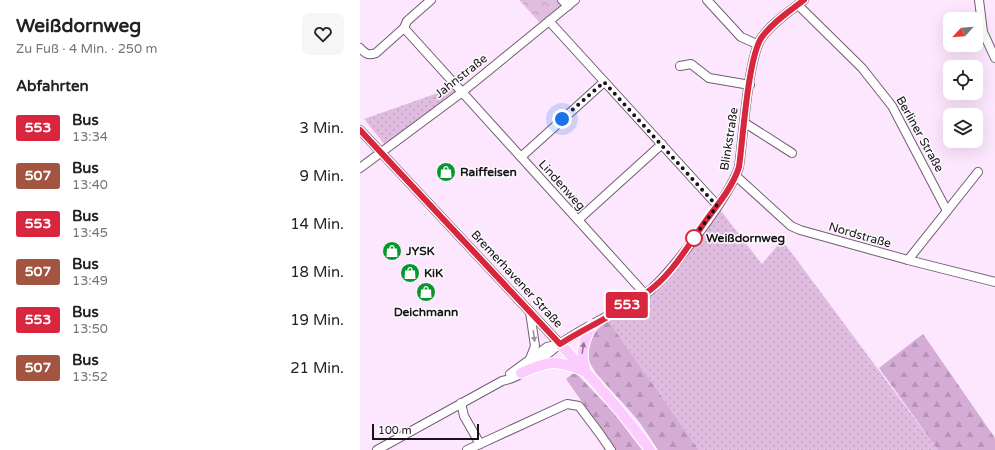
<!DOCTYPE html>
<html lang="de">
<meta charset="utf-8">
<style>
body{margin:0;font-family:"Varela Round",sans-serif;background:#f6f6f6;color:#222;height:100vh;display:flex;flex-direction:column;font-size:15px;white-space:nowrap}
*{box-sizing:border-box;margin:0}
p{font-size:13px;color:#767676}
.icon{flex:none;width:22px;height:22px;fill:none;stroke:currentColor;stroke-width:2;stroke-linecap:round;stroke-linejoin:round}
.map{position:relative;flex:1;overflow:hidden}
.panel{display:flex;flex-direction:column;background:#fff;width:360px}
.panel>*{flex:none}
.badge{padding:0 8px;border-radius:3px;font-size:14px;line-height:26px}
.needle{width:26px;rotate:244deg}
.tools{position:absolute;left:583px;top:12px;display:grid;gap:8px}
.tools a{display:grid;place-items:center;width:40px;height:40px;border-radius:8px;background:#fff;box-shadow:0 4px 16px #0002;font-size:20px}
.scale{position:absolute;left:12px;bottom:10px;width:107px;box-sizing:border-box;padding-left:4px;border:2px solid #1a121a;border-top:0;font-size:11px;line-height:14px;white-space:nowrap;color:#1a121a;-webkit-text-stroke:3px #fcfcfc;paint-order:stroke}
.you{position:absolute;width:20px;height:20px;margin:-10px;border:3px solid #fff;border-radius:50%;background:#1a73e8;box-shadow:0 0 0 6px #1a73e833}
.map>.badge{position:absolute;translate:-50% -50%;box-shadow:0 0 0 2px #fff}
h2{padding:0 16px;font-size:15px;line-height:36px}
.round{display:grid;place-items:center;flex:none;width:42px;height:42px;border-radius:8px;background:#f6f6f6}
.headline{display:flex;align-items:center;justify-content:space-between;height:68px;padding:0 16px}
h1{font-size:19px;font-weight:700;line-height:30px}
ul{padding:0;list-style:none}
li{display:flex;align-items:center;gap:12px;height:48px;padding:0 16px}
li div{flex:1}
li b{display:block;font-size:15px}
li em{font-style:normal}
li .badge{min-width:44px;font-weight:700;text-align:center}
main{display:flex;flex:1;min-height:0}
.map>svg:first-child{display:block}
.grass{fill:url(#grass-dots)}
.forest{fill:url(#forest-firs)}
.park{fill:url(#park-crowns)}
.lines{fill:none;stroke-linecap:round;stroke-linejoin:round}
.minor-casing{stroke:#715d71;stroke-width:10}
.major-casing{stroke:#fff;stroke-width:12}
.minor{stroke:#fff;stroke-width:8}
.major{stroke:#fbccfd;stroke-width:10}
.oneway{fill:#989498}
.oneway2{fill:#967897}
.line-casing{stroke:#fff;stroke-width:9}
.line{stroke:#d7263d;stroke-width:6}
.walk{stroke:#1a121a;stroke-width:4;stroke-dasharray:0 7.2}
.stop-dot{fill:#fff;stroke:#d7263d;stroke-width:2}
.labels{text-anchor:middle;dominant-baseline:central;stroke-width:3;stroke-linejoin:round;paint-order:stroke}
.street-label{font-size:12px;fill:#1a121a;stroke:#fcfcfc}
.poi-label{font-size:12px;font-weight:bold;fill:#1a121a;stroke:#fcfcfc;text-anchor:start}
.stop-label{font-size:12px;font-weight:bold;fill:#1a121a;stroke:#fcfcfc;text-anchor:start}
</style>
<main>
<section class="panel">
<div class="headline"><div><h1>Weißdornweg</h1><p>Zu Fuß · 4 Min. · 250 m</p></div><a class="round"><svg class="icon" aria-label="heart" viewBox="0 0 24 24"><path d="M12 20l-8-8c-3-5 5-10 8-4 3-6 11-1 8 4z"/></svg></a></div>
<h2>Abfahrten</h2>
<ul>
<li><span class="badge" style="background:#d7263d;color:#fff">553</span><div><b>Bus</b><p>13:34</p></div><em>3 Min.</em></li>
<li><span class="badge" style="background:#a25641;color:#fff">507</span><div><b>Bus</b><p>13:40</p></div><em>9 Min.</em></li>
<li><span class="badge" style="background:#d7263d;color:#fff">553</span><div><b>Bus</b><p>13:45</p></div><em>14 Min.</em></li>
<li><span class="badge" style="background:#a25641;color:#fff">507</span><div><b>Bus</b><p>13:49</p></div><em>18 Min.</em></li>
<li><span class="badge" style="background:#d7263d;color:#fff">553</span><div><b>Bus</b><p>13:50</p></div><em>19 Min.</em></li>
<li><span class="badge" style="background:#a25641;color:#fff">507</span><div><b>Bus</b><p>13:52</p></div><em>21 Min.</em></li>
</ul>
</section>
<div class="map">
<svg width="635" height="450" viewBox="0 0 635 450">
<defs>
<pattern id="grass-dots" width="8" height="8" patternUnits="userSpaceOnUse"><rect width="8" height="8" fill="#e0bce1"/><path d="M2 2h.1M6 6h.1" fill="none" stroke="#c0a1c0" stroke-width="1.8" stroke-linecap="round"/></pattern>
<pattern id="forest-firs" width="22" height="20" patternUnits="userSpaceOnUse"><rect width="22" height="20" fill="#d5acd6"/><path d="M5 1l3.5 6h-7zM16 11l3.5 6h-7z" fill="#b693b7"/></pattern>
<pattern id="park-crowns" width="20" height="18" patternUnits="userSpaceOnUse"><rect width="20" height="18" fill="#e0bce1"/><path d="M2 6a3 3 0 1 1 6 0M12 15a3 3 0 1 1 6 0" fill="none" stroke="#c0a1c0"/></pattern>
</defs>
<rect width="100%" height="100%" fill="#fde7fe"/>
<g class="grass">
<path d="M92 88 97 93 25 145 4 119Z"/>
<path d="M358 207 402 264 422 240 578 450H339L248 320 272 307 296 290Z"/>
</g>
<g class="forest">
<path d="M248 320 339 450H298C290 439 284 427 275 417 263 401 232 374 227 356 223 340 238 329 248 320Z"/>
<path d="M563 334 635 438V450H578L519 368Z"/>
<path d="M215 372 254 413 282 450H256L206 379Z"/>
</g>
<path class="park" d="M159 0H198L204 6 182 25Z"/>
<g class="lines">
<defs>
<g id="minor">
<path d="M202 0 208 6"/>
<path d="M347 0 381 37 397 44"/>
<path d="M619 0 623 32 635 58"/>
<path d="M438 5 502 68 532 106 587 211"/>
<path d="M189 21 357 205"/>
<path d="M44 28 47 21 71 0"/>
<path d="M0 48C6 54 8 56 16 53L44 28 285 294"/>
<path d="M320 66 331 64 349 78 390 85"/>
<path d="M385 123 432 153"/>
<path d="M0 130 200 344"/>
<path d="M161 157 244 82"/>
<path d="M0 168 101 93 215 0"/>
<path d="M376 176 431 226 440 230 548 260 635 282"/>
<path d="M218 220 302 144"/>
<path d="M548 260 618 172"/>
<path d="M170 312 175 346 170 359"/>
<path d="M150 374 187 347 200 344"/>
<path d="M101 403 104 416 120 444 107 450"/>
<path d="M120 444 207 404 219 406 240 434 251 450"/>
<path d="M17 450 142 381C164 377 183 357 200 344 226 325 257 313 284 295 308 278 371 194 379 167 383 139 388 56 402 37 413 22 430 11 444 0"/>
</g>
<g id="major">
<path d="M200 344C232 378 263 412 290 450"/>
<path d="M225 369C220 352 224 340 232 325"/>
<path d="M161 373C190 361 194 359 224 371"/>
</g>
</defs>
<use href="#minor" class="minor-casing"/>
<use href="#major" class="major-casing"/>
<use href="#minor" class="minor"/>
<use href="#major" class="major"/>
</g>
<defs><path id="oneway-solid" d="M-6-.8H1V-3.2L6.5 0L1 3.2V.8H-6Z"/></defs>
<use class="oneway" href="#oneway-solid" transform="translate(174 336) rotate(83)"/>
<use class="oneway2" href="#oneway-solid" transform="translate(223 348) rotate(-81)"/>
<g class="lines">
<defs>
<path id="line" d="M0 130 200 344C231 324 267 310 295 286 316 268 331 241 347 219 359 203 373 186 379 167 383 139 388 56 402 37 413 22 430 11 444 0"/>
</defs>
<use href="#line" class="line-casing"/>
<use href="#line" class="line"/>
<path class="walk" d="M202 119 244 82 357 206 332 240 334 238"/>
</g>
<defs>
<symbol id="shop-disc" viewBox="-11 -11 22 22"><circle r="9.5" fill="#06962d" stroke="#fcfcfc"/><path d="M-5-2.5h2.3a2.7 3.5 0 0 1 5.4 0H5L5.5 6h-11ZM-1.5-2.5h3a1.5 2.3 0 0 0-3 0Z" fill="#fff"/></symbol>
</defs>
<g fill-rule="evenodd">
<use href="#shop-disc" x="75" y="161" width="22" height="22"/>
<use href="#shop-disc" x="21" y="240" width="22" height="22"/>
<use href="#shop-disc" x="39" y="262" width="22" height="22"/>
<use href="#shop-disc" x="55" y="281" width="22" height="22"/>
</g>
<circle class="stop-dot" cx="334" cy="238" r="8"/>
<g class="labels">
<g class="street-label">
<text transform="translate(101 76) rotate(-38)">Jahnstraße</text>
<text transform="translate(560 134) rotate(61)">Berliner Straße</text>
<text transform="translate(369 139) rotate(-81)">Blinkstraße</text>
<text transform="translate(202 185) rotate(48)">Lindenweg</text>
<text transform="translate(500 235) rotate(16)">Nordstraße</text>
<text transform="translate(157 279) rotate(47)">Bremerhavener Straße</text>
</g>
<g class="poi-label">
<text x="100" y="172">Raiffeisen</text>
<text x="46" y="251">JYSK</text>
<text x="64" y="273">KiK</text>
<text x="66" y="312" text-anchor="middle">Deichmann</text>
</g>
<g class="stop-label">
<text x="346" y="238">Weißdornweg</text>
</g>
</g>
</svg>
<div class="tools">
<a><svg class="needle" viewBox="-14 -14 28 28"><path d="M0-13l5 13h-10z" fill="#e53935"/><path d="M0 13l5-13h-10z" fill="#767676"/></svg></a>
<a><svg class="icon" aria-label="locate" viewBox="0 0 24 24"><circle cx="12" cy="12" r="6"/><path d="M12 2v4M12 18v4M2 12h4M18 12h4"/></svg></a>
<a><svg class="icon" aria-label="layers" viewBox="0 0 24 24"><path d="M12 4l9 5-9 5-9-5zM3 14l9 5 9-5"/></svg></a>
</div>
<div class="scale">100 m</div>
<div class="you" style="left:202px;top:119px"></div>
<b class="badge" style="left:267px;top:305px;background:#d7263d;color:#fff">553</b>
</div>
</main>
